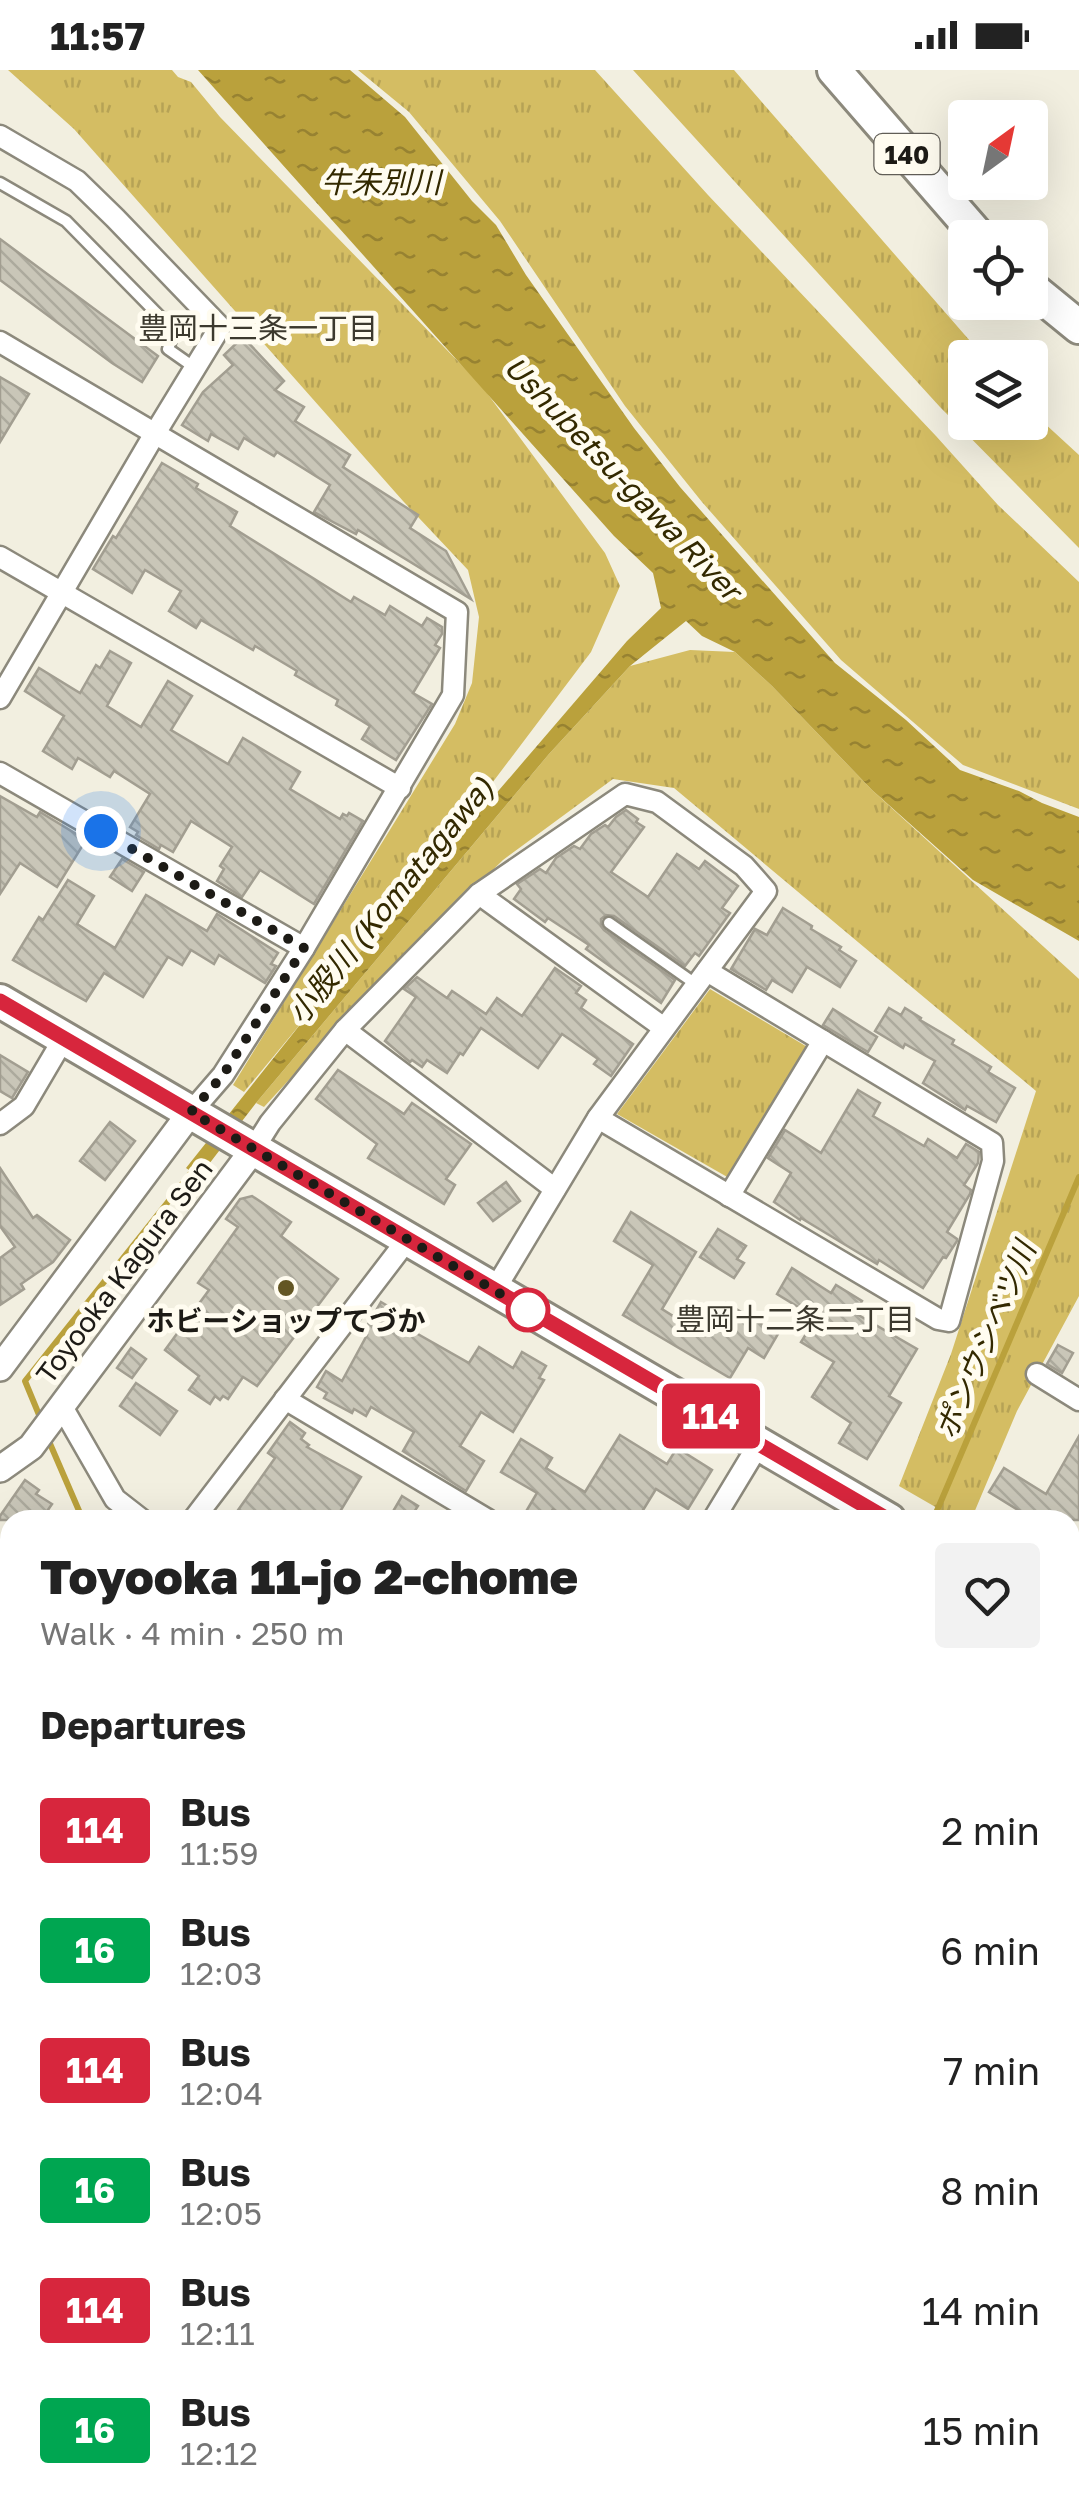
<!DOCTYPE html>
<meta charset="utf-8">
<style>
body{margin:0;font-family:"Golos Text","Noto Sans JP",sans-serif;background:#f2f2f2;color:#222;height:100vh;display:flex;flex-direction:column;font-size:38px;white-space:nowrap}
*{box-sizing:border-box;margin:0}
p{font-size:32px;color:#767676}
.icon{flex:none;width:55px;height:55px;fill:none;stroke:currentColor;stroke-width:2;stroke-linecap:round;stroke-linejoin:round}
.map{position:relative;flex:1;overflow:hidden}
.panel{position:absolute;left:0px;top:1440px;width:1080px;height:1000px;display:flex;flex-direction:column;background:#fff;border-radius:30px 30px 0 0;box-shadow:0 10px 40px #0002}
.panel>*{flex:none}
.badge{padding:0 20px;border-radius:8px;font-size:35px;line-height:65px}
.needle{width:65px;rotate:33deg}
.controls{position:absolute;left:948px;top:30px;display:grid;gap:20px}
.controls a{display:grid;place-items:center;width:100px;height:100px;border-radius:10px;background:#fff;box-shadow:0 10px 40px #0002;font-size:50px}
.you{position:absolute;width:50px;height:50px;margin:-25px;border:8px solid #fff;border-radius:50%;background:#1a73e8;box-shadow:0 0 0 15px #1a73e833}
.map>.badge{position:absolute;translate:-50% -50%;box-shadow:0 0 0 5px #fff}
h2{padding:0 40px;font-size:38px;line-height:90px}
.round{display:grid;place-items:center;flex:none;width:105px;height:105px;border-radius:10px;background:#f2f2f2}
.overview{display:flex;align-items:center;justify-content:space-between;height:170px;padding:0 40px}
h1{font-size:48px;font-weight:800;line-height:75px}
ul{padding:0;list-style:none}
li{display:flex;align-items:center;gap:30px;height:120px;padding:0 40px}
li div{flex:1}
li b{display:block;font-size:38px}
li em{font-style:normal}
li .badge{min-width:110px;font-weight:700;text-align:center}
.status{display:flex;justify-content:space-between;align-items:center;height:70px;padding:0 50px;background:#fff;direction:ltr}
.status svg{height:28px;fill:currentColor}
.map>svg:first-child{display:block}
.grass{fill:url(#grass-tufts)}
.pitch{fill:#d4bd63}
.water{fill:url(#water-ripples)}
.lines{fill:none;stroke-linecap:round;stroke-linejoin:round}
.stream{stroke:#baa13c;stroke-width:6}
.building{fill:url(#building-back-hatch);stroke:#a29e91;stroke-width:2.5}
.service-casing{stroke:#8c897c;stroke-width:15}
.minor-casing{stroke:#8c897c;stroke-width:25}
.tertiary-casing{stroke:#8c897c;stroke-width:30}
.primary-casing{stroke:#8c897c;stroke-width:38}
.service{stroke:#fff;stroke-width:10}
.minor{stroke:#fff;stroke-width:20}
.tertiary{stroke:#fff;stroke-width:25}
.primary{stroke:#fff;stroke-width:32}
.line-casing{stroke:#fff;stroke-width:22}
.line{stroke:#d7263d;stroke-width:15}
.walk{stroke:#1d1b16;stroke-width:10;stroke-dasharray:0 18}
.poi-dot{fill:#635623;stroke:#fffcf0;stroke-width:4}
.stop-dot{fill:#fff;stroke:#d7263d;stroke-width:5}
.labels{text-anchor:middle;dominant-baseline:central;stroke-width:10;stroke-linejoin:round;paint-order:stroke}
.shield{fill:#fffcf0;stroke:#615e57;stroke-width:2.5}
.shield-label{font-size:25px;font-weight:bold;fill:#1d1b16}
.street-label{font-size:28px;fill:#1d1b16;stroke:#fffcf0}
.poi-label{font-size:28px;font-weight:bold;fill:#1d1b16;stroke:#fffcf0}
.water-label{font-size:30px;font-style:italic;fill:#332900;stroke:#fffcf0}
.neighbourhood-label{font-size:30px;fill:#3c392e;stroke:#fffcf0}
</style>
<div class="status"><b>11:57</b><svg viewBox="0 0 49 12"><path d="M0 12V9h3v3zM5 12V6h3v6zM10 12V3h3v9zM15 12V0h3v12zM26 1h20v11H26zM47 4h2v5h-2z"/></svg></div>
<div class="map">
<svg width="1079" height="2440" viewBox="0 0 1079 2440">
<defs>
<pattern id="grass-tufts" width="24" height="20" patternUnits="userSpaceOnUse" patternTransform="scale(2.5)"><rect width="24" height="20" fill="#d4bd63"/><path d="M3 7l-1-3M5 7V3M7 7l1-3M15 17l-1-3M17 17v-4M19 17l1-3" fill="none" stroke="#b6a255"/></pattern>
<pattern id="water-ripples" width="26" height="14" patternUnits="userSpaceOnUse" patternTransform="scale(2.5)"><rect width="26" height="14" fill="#baa13c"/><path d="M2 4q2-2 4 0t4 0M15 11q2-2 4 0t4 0" fill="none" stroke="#978231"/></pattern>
<pattern id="building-back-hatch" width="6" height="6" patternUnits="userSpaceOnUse" patternTransform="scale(2.5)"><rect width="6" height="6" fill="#c9c6b8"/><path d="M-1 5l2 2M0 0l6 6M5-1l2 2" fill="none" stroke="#acaa9d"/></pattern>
</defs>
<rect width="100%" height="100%" fill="#f2efe0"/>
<g class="grass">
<path d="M8 0H172L178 7 191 12 220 47 481 315 605 483 620 516 591 582 409 823 244 1022 233 1015 455 654 472 613 479 547 468 500 403 431 74 59Z"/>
<path d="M358 0H595L708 125 936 366 998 435 1079 512V739L963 695 841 590 702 432 625 336 500 151 409 42Z"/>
<path d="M633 0H734L984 287 965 288V352H1030V340L1079 385V478L940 337Z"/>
<path d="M690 580 735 582 772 616 872 720 1079 909V1226L1017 1341 971 1450H958L899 1416 951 1284 1036 1021 674 718 613 709 503 790 393 897 264 1037 256 1033 549 684 630 596Z"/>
<path d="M710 919 809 978 729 1108 617 1044Z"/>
</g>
<path class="pitch" d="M686 2430H846L838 2440H700Z"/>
<g class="water">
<path d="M198 0H350L405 47 472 131 496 155 526 205 634 358 680 417 835 593 906 650 960 700 1019 721 1042 733 1079 747V871L973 810 872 720 772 616 735 582 702 566 686 551 630 596 549 684 256 1033 199 1107 186 1098 330 917 627 571 661 538 653 503 614 466Z"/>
<path d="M617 2430H660L673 2440H610Z"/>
</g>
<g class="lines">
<g class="stream">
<path d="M42 1352 25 1311 195 1098"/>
<path d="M48 1369 83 1450"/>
<path d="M933 1450 1079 1107"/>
<path d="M0 2105 3 2034 10 2022"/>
<path d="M579 2440 584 2430"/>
</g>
</g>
<g class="building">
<path d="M0 169 158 286 142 312 112 293 0 210Z"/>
<path d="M243 267 284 311 275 320 304 337 295 351 350 385 343 397 418 445 410 458 446 481 471 529 358 460 356 464 314 442 330 415 277 382 274 386 244 368 238 379 211 364 208 371 182 355 203 322 233 295 224 285Z"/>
<path d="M0 307 29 324 0 372Z"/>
<path d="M162 393 198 414 196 418 237 442 230 456 351 532 354 527 385 545 390 536 422 556 427 548 442 557V564L435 575 440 578 413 623 432 634 396 690 362 669 370 656 336 635 338 630 295 605 297 601 255 576 253 580 201 550 196 558 169 541 181 521 145 500 132 523 93 499 113 466 116 468Z"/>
<path d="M110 581 131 593 107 636 141 657 168 611 192 626 171 660 228 694 243 668 300 702 290 719 340 749 343 744 347 746 349 743 363 751 314 834 260 800 242 827 217 811 224 799 220 796 232 777 191 751 173 782 161 775 159 779 136 765 138 762 130 757 150 724 114 701 110 707 78 688 72 699 43 681 64 646 25 621 39 598 80 623 96 595 100 598Z"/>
<path d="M0 726 37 747 40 742 86 770 57 817 20 793 0 824Z"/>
<path d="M626 740 638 749 636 752 644 757 611 802 648 827 677 784 699 799 705 791 738 816 722 838 730 843 699 886 695 883 685 896 614 846 606 845 601 849V856L604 860 675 910 661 933 586 879 589 875 548 848 545 852 514 829 521 819 517 814 540 799 546 803 556 788 574 776 580 779 591 764 605 755 608 757 616 747Z"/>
<path d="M122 789 144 802 132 821 110 807Z"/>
<path d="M68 810 94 826 77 854 115 878 146 825 207 861 217 844 278 883 271 894 276 896 265 913 219 885 214 894 191 880 182 895 168 887 143 927 104 903 86 931 13 890 39 847 43 850Z"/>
<path d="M783 838 812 856 811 859 841 877 839 880 856 891 840 917 807 897 792 922 772 910 766 920 731 899 755 859 767 865Z"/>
<path d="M555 898 581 916 576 923 586 930 581 938 633 974 611 1006 594 994 598 989 562 964 538 998 481 958 463 985 460 983 447 1003 427 990 422 997 412 990 410 992 385 971 416 927 404 919 417 907 447 928 452 921 486 944 497 928 522 946Z"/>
<path d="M889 938 901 945 905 938 921 948 920 950 954 970 952 974 991 997 988 1002 1015 1018 996 1052 967 1036 965 1040 923 1013 935 991 905 974 903 978 875 961Z"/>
<path d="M833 939 877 967 868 982 823 955Z"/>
<path d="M0 985 28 1002 12 1028 0 1021Z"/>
<path d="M338 1000 404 1044 412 1033 471 1074 446 1109 455 1115 444 1134 368 1088 377 1074 316 1029Z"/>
<path d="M858 1020 880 1033 873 1046 924 1076 928 1069 957 1088 966 1074 979 1082 978 1093 964 1115 971 1120 970 1124 947 1162 957 1169V1171L946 1188 943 1187 923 1218 879 1190 877 1194 801 1148 800 1150 774 1132 791 1103 768 1088 785 1060 821 1083Z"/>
<path d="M110 1052 135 1071 105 1110 80 1091Z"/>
<path d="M0 1098 33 1148 37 1145 70 1170 53 1192 21 1214 24 1219 0 1235V1188L15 1177 0 1156Z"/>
<path d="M506 1112 520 1131 493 1151 478 1133Z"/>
<path d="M252 1126 291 1152 281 1166 338 1209 257 1316 243 1307 228 1329 223 1326 220 1330 215 1326 210 1334 189 1320 199 1306 165 1280 209 1220 198 1213 238 1157 226 1149 240 1129Z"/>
<path d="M631 1142 696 1182 662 1239 705 1266 726 1233 778 1264 764 1288 748 1278 730 1308 623 1245 653 1195 614 1171Z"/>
<path d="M718 1159 746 1176 737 1189 744 1193 734 1208 700 1187Z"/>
<path d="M792 1198 831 1223 836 1215 862 1231 855 1243 917 1279 889 1326 901 1333 867 1389 839 1373 851 1353 812 1327 834 1292 801 1272 816 1248 777 1224Z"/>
<path d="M381 1232 413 1251 409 1259 469 1293 479 1277 513 1298 522 1282 546 1296 539 1308 544 1310 513 1362 481 1342 460 1376 484 1391 466 1421 403 1381 414 1362 371 1337 366 1346 354 1339 352 1343 324 1328 327 1323 317 1317 326 1301 342 1311 367 1265 363 1263Z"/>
<path d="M1058 1275 1073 1283 1062 1303 1047 1294Z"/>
<path d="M131 1278 146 1289 132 1308 117 1298Z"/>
<path d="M136 1313 177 1341 160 1365 120 1336Z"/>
<path d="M290 1352 305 1363 301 1369 309 1375 307 1377 361 1407 335 1450H231L275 1388 268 1383Z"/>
<path d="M620 1365 667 1394 677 1378 712 1400 688 1439 656 1419 637 1450H569L553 1439 546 1450H521L537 1423 501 1402 521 1369 552 1388 546 1398 585 1422Z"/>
<path d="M1079 1366V1450H1034L989 1422 1004 1398 1046 1424Z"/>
<path d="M25 1410 39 1420 36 1424 52 1434 41 1450H0V1446Z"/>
<path d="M402 1426 418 1436 409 1450H388Z"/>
</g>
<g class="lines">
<defs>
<g id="service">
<path d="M0 113 66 151 174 261 168 279 195 298"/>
<path d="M609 853 697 915"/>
</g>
<g id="minor">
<path d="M0 66 77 111 115 148 220 257 154 365 0 628"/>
<path d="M0 272 457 542 453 625 304 878 223 1005 191 1042"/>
<path d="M0 487 400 718"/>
<path d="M0 703 304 878"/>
<path d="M479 824 664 958"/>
<path d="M345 960 555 1119"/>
<path d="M598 1048 938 1249 949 1251 993 1091 992 1073 707 901"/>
<path d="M0 1054 24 1036 64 968"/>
<path d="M253 1080 270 1053 345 960 479 824 625 724 657 732 744 796 766 821 598 1048 494 1221"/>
<path d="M729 1126 823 971"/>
<path d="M1037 1304 1079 1330"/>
<path d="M285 1329 488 1450"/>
<path d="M61 1335 115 1429 142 1450"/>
<path d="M193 1450 407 1170"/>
<path d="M713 1450 759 1374"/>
<path d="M0 1569 10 1577"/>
<path d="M1070 1750 1079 1737"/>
<path d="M1070 1767 1079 1773"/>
<path d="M0 1797 10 1804"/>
<path d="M1070 1926 1079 1933"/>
<path d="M1070 2157 1079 2164"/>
<path d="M0 2255 10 2262"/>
<path d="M10 2397 3 2406 10 2412"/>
<path d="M34 2430 48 2440"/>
<path d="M231 2430 244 2440"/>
<path d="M434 2430 447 2440"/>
<path d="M526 2440 533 2430"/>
<path d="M1075 2440 1079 2434"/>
</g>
<g id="tertiary">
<path d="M0 1298 191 1042"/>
<path d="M0 1399 31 1377 253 1080"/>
</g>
<g id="primary">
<path d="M834 0 980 168"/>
<path d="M1030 217 1079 257"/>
<path d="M0 931 889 1450"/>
<path d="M1070 1556 1079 1561"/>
</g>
</defs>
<use href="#service" class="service-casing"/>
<use href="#minor" class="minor-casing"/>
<use href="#tertiary" class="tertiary-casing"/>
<use href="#primary" class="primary-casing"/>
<use href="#service" class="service"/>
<use href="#minor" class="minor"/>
<use href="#tertiary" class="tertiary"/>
<use href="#primary" class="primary"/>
</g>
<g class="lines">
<defs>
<path id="line" d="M0 931 889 1450"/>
</defs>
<use href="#line" class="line-casing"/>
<use href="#line" class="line"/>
<path class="walk" d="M101 761 304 878 223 1005 191 1042 528 1240"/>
</g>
<circle class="poi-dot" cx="286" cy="1218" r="10"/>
<circle class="stop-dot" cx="528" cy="1240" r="20"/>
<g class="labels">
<rect class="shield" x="874.5" y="64" width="65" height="40" rx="8"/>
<g class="shield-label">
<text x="907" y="84">140</text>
</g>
<g class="street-label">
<text transform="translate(124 1201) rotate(-53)">Toyooka Kagura Sen</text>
</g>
<g class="poi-label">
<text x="286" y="1250">ホビーショップてづか</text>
</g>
<g class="water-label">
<text x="381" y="112">牛朱別川</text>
<text transform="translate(623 408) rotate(46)">Ushubetsu-gawa River</text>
<text transform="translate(390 830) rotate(-51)">小股川 (Komatagawa)</text>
<text transform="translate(985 1270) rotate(-67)">ポンウシベツ川</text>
</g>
<g class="neighbourhood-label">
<text x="258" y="258">豊岡十三条一丁目</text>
<text x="795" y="1249">豊岡十二条二丁目</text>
</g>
</g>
</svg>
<div class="controls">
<a><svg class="needle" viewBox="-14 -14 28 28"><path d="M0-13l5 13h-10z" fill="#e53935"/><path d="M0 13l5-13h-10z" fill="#767676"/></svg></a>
<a><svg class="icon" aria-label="locate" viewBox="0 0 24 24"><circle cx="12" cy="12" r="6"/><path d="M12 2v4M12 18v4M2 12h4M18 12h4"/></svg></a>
<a><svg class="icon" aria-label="layers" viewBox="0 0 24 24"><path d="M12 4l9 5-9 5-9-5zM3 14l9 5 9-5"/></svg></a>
</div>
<div class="you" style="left:101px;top:761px"></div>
<b class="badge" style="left:711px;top:1346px;background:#d7263d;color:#fff">114</b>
<section class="panel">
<div class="overview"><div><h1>Toyooka 11-jo 2-chome</h1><p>Walk · 4 min · 250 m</p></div><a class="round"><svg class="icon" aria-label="heart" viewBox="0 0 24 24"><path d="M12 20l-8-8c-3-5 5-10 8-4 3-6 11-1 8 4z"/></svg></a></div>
<h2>Departures</h2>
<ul>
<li><span class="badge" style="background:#d7263d;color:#fff">114</span><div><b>Bus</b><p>11:59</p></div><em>2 min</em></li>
<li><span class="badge" style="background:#00a651;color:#fff">16</span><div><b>Bus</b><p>12:03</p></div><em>6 min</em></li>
<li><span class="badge" style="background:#d7263d;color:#fff">114</span><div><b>Bus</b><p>12:04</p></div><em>7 min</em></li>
<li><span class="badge" style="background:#00a651;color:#fff">16</span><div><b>Bus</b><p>12:05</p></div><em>8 min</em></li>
<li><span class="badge" style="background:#d7263d;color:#fff">114</span><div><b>Bus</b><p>12:11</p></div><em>14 min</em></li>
<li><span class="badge" style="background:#00a651;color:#fff">16</span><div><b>Bus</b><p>12:12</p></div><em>15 min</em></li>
</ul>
</section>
</div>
